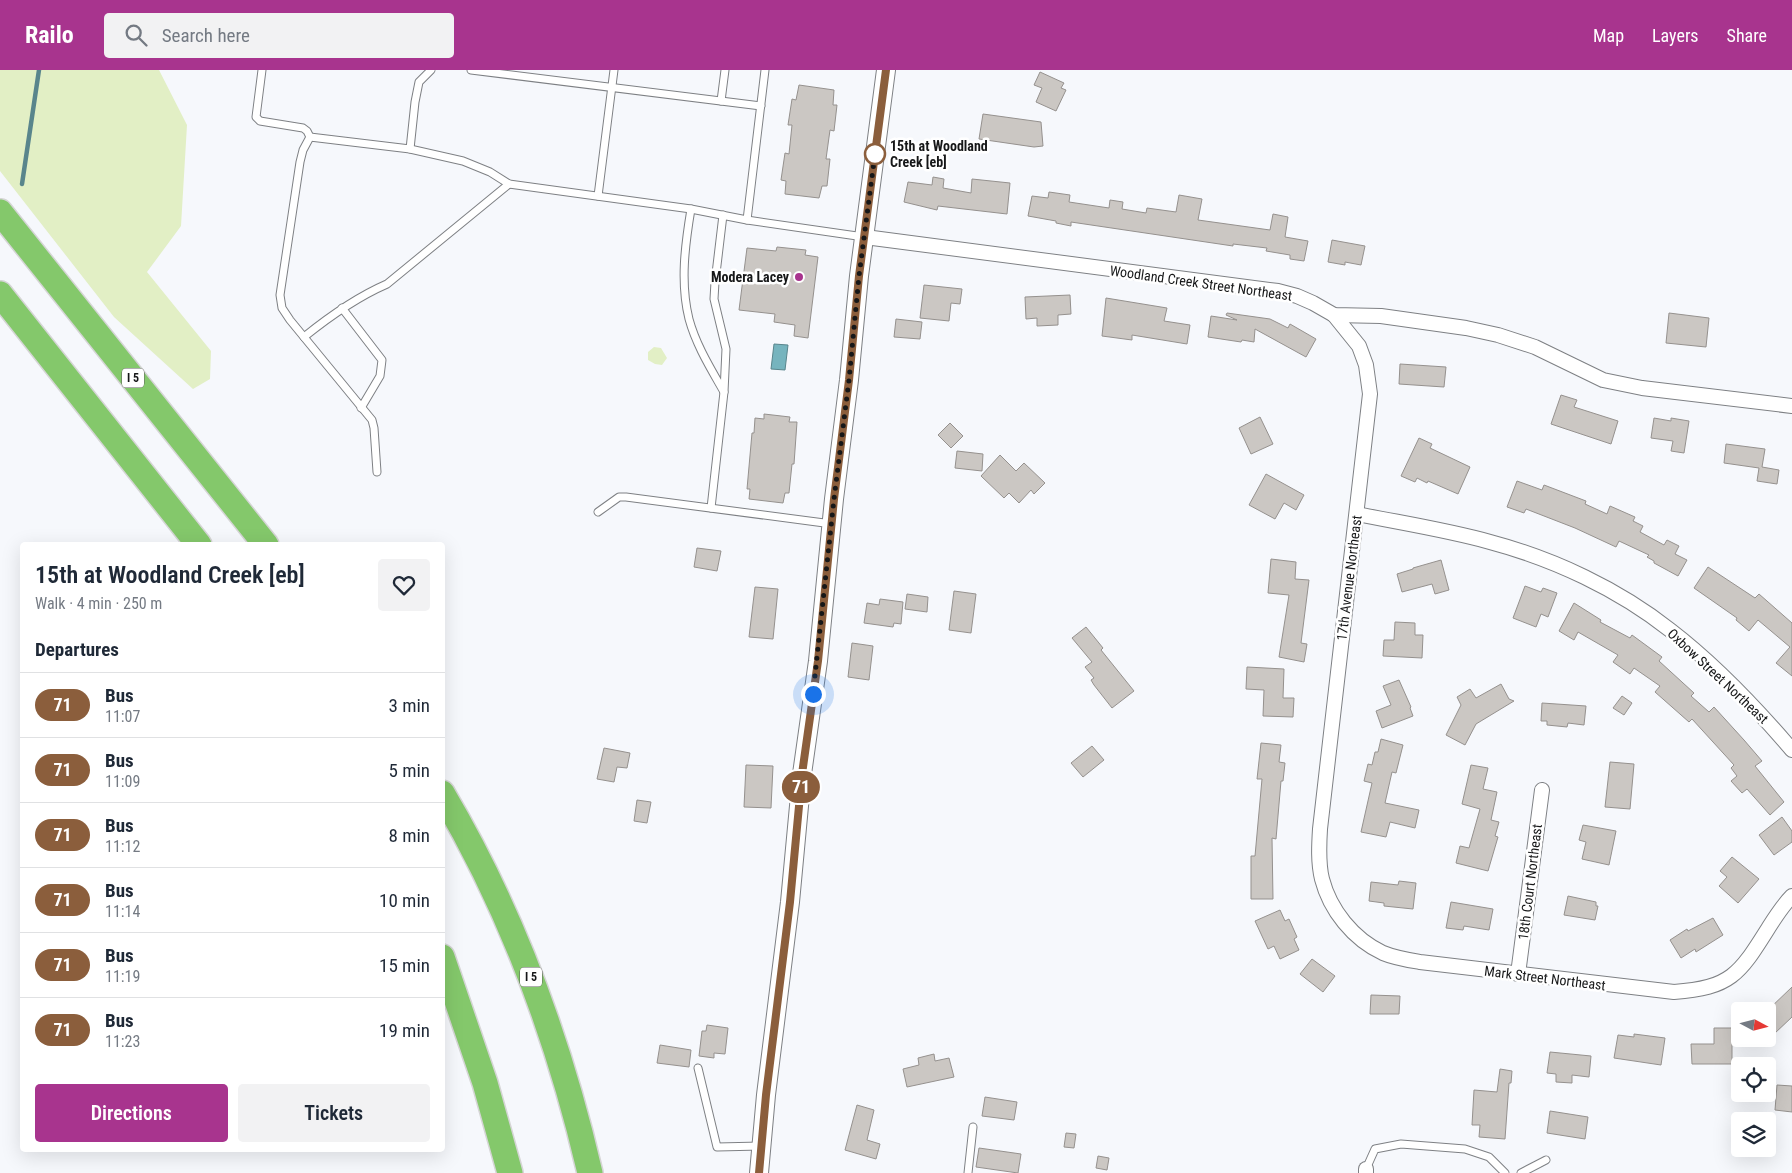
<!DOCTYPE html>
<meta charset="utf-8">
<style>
body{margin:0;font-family:"Roboto Condensed",sans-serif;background:#f2f2f3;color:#1f2937;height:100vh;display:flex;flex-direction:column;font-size:19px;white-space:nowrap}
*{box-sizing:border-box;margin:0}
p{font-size:16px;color:#747a83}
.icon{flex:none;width:28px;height:28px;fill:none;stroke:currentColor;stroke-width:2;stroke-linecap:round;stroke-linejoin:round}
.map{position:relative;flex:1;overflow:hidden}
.drawer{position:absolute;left:20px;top:472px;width:425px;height:610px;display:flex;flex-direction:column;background:#fff;border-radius:5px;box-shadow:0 5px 20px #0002}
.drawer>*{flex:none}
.badge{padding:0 10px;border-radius:16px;font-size:18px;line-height:32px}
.needle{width:32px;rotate:97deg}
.tools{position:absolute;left:1731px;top:932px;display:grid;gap:10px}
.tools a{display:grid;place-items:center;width:45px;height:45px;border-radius:5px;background:#fff;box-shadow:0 5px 20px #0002;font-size:25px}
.you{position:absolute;width:25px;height:25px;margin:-12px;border:4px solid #fff;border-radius:50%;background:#1a73e8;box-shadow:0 0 0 8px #1a73e833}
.map>.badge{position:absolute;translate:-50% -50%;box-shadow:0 0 0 2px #fff}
h2{padding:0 15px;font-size:19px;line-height:45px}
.round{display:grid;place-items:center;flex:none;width:52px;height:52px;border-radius:5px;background:#f2f2f3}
.summary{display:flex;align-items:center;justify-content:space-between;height:85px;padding:0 15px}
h1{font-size:24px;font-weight:600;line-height:38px}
.cta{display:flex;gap:10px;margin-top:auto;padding:10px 15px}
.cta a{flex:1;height:58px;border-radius:5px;background:#a8348e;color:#fff;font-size:20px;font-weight:600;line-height:58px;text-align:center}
.cta a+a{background:#f2f2f3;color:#1f2937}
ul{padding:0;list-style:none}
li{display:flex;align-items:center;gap:15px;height:65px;padding:0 15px;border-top:1px solid #e0e1e3}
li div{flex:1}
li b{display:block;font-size:19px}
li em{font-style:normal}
li .badge{min-width:55px;font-weight:700;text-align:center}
header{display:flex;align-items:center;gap:30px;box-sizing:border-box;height:70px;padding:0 25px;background:#a8348e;color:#fff}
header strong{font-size:24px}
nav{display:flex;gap:28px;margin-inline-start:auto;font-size:18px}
.search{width:350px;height:45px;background:#f2f2f3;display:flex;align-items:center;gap:12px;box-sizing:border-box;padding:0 18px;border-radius:5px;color:#747a83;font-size:19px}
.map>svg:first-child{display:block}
.green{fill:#e2efc5}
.water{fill:#76b4be;stroke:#59858c}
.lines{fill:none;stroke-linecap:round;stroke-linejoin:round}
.stream{stroke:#59858c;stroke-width:4.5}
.building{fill:#cbc7c3;stroke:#95918e}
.service-casing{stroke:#7e8084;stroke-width:9}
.minor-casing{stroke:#7e8084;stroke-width:16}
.tertiary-casing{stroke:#7e8084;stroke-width:20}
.motorway-casing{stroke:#d5d5d5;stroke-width:28}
.service{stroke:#fff;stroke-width:7}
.minor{stroke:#fff;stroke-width:14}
.tertiary{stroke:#fff;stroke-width:18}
.motorway{stroke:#84c86b;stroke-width:25}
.line-casing{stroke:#fff;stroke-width:11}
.line{stroke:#8b5e3c;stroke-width:8}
.walk{stroke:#161718;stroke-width:5;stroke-dasharray:0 9}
.stop-dot{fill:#fff;stroke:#8b5e3c;stroke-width:2.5}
.poi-dot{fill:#a8348e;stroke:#fff;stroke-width:2}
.labels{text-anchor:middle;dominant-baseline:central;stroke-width:5;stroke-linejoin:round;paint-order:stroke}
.shield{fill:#fff;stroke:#5c5d5d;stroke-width:1}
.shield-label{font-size:12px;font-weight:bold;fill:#161718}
.stop-label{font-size:14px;font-weight:bold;fill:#161718;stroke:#fff;text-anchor:start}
.poi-label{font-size:14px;font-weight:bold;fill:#161718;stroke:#fff;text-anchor:end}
.street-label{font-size:14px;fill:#161718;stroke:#fff}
</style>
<header>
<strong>Railo</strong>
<div class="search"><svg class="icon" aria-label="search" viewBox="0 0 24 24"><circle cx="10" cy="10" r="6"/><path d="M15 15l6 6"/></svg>Search here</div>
<nav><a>Map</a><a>Layers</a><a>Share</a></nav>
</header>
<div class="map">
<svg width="1792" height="1103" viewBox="0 0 1792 1103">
<rect width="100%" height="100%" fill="#f6f8fc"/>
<g class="green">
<path d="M0 0H159L187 55 181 156 147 202 211 281 210 309 193 319 114 247 0 101Z"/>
<path d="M654 277 661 278 667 288 662 295 655 294 648 290V282Z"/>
</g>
<path class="water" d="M774 274 788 275 785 300 771 299Z"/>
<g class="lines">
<path class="stream" d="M22 114 39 0"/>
</g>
<g class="building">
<path d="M1040 2 1064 13 1061 18 1066 20 1056 41 1036 32 1042 18 1034 15Z"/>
<path d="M799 15 834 20 833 35H837L834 61 830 60 826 89H830L827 116H822L819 128 785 124 786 111 781 110 785 83 789 84 792 55H788L792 29 796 30Z"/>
<path d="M983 44 1041 52 1043 76 1034 77 979 69Z"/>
<path d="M933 107 944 109 943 118 971 123 972 109 1010 113 1007 144 938 136 937 140 904 132 908 112 932 115Z"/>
<path d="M1049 122 1070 125 1069 132 1109 138 1110 130 1123 132 1122 139 1146 143 1147 138 1176 142 1179 125 1202 129 1198 150 1270 160 1273 144 1288 147 1285 167 1308 171 1304 191 1290 189V185L1266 181 1267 178 1233 174V176L1071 152V156L1056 153V151L1028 146 1032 126 1048 128Z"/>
<path d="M1332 170 1365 176 1361 195 1345 192V195L1328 192Z"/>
<path d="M777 177 806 180 805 185 818 187 808 268 794 266 795 255 774 252 775 244 739 240 747 178 776 181Z"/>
<path d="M924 215 962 219 960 234 951 233 949 251 920 248Z"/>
<path d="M1070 225 1071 244 1058 245V255L1037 256V248L1026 249 1025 227Z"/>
<path d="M1106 228 1167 238 1164 251 1190 255 1187 274 1132 265V270L1102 266Z"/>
<path d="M1227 243 1270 249 1288 258 1290 254 1316 269 1306 287 1255 259 1254 272 1242 270 1241 272 1208 267 1211 246 1237 250 1226 245Z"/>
<path d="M1669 243 1709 248 1706 277 1666 273Z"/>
<path d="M896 249 922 252 920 269 894 267Z"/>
<path d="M1400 294 1446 297 1444 317 1399 314Z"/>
<path d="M1561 325 1577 330 1574 337 1618 351 1611 374 1551 354Z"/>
<path d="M764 344 790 347 789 352H797L794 394H792L789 423H785L783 433 749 429 750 419H747L752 363H754L755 348 764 349Z"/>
<path d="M1260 347 1273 374 1251 384 1239 358Z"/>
<path d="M1654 348 1671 351V348L1689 351 1684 383 1671 381 1673 371 1651 368Z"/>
<path d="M950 353 963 366 951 378 938 365Z"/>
<path d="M1419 368 1432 374 1430 378 1470 397 1458 424 1428 411 1427 413 1417 408 1415 412 1401 406Z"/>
<path d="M1726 374 1765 379 1762 397 1779 400 1777 414 1757 411 1759 398 1724 393Z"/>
<path d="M957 381 983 384 982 401 955 398Z"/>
<path d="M1000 385 1016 401 1024 393 1045 413 1034 424 1031 420 1019 433 1009 423 1004 428 981 406Z"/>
<path d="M1266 404 1304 425 1296 440 1284 433 1275 449 1249 435Z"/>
<path d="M1517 411 1542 420 1544 415 1586 431 1585 434 1607 444 1610 436 1635 447 1633 451 1643 456 1640 462 1664 475 1667 470 1679 476 1675 484 1687 490 1678 506 1654 493V491L1647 487 1649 485 1619 471 1616 477 1575 458 1526 439 1524 443 1507 437Z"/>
<path d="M697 478 721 481 717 501 694 497Z"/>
<path d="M1271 489 1296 492 1295 509 1309 510 1301 573 1307 574 1304 592 1279 587 1289 525 1268 523Z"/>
<path d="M1441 490 1449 520 1435 524 1432 514 1402 522 1397 504 1413 499V498Z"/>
<path d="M1708 497 1755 528 1759 524 1792 553V606L1776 593 1790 577 1758 550 1749 561 1736 550 1737 548 1694 518Z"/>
<path d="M1525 516 1541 522 1543 518 1557 523 1548 547 1541 544 1536 557 1513 548Z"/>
<path d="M755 517 778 519 773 569 749 567Z"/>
<path d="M954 521 976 524 971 563 949 560Z"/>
<path d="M907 524 928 527 927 542 905 539Z"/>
<path d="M880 529 903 532 901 554 894 553 893 557 864 553 867 533 879 535Z"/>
<path d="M1574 533 1601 550 1600 552 1630 568 1632 565 1662 587 1659 591 1694 623 1691 626 1709 642 1714 637 1744 670 1762 691 1755 696 1784 732 1770 745 1747 719 1742 723 1731 711 1737 706 1731 698 1734 695 1692 649 1689 652 1655 622 1660 616 1634 598 1630 604 1613 592 1618 585 1578 562 1574 570 1559 561Z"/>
<path d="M1395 552 1415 553V565H1423L1422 588 1383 586 1384 570H1394Z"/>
<path d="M1086 557 1103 578 1101 580 1134 621 1112 638 1094 615 1091 610 1094 608 1085 597 1092 592 1072 568Z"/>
<path d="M852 573 873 576 869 610 848 607Z"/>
<path d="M1247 597 1284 599 1283 628H1294L1293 647 1263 646 1264 620 1246 619Z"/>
<path d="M1399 610 1411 637 1410 638 1413 646 1382 658 1376 641 1391 635 1383 616Z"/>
<path d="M1501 614 1509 629 1514 631 1476 654 1465 675 1446 665 1461 635 1457 627 1470 619 1476 628Z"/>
<path d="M1622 626 1632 633 1624 645 1613 638Z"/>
<path d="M1542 633 1586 636 1584 655 1568 653 1567 657 1547 655V651H1541Z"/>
<path d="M1381 669 1403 675 1396 703 1392 702 1385 733 1419 740 1415 758 1390 752 1386 767 1361 762 1372 713 1364 711 1368 694 1372 695 1375 682H1378Z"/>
<path d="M1261 673 1281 675 1279 692 1285 693 1283 711H1281L1276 769 1272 768 1273 829H1251V786H1255L1262 709H1257Z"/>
<path d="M1092 676 1104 690 1083 707 1071 693Z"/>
<path d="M604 678 630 683 627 698 617 697 614 712 597 709Z"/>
<path d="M1610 692 1634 694 1630 739 1605 737Z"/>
<path d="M746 695 773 696 771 738 744 737Z"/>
<path d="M1471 695 1488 698 1483 719 1497 722 1491 750 1499 752 1495 766 1498 767 1488 801 1456 793 1460 776 1469 778 1480 739 1462 734Z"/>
<path d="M637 730 651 732 647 753 634 751Z"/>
<path d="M1782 747 1792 761V772L1774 785 1759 765Z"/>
<path d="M1583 755 1616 761 1609 795 1582 789 1586 772 1579 770Z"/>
<path d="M1732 787 1759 809 1738 833 1719 816 1727 807 1720 801Z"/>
<path d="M1399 811 1416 813 1413 839 1384 836V833L1369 831 1371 812 1398 815Z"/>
<path d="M1568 826 1596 832V836H1598L1595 850 1564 845Z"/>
<path d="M1451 832 1493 839 1489 860 1464 856 1463 860 1446 858Z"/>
<path d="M1280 840 1285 851 1289 849 1297 867 1294 869 1299 880 1280 889 1274 876 1268 879 1255 851Z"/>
<path d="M1713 848 1723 865 1696 882 1695 879 1681 888 1670 870 1687 859 1688 861Z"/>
<path d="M1312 889 1335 906 1323 922 1300 904Z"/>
<path d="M1792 917V947L1774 964 1768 957V940Z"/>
<path d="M1371 925 1400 926 1399 944H1370Z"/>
<path d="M707 955 728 958 725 984 714 983V988L699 986 702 961H706Z"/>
<path d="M1714 958H1732V994H1692L1691 974H1714Z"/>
<path d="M1634 964 1665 968 1661 995 1614 988 1618 965 1634 967Z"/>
<path d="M660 975 691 980 689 997 657 993Z"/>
<path d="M1550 982 1591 986 1589 1007 1572 1005V1013L1556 1012V1004L1547 1003Z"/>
<path d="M934 984 935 991 949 988 954 1007 907 1017 903 999 919 995 918 988Z"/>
<path d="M1500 999 1512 1001 1511 1013H1509L1505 1069 1479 1067 1480 1055H1472L1474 1020 1497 1022Z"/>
<path d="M1777 1015 1792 1016V1042L1775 1040Z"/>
<path d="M985 1027 1017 1032 1014 1050 982 1046Z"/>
<path d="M857 1035 874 1040 867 1070 880 1074 876 1089 845 1080Z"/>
<path d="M1550 1041 1588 1047 1585 1069 1547 1063Z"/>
<path d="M1066 1063 1076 1064 1074 1078 1064 1077Z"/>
<path d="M979 1078 1021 1084 1018 1103 976 1097Z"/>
<path d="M1098 1086 1109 1088 1107 1100 1096 1098Z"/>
</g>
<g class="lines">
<defs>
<g id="service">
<path d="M262 0 256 47 260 51 303 58 307 61 310 67"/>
<path d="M471 0 761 36"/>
<path d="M721 31 725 0"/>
<path d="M310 67 410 79 463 91 490 102 509 114 691 139 747 150 864 167"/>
<path d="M310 67 303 80 300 92 280 225 282 238 290 250 372 350 374 358 377 402"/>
<path d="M410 79 415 32 419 12 431 0"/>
<path d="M598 126 614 0"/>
<path d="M691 139C685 175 680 213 689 249 696 275 711 299 724 322"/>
<path d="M747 150 765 0"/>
<path d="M342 238 382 290 380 306 361 338"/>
<path d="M304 267C330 246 357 227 387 214L509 114"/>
<path d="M711 438 724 322 726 279 714 229 715 212 723 145"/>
<path d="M598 442 619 427H626L832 454"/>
<path d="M698 998 717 1077 761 1076"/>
<path d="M1366 1099 1375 1079 1401 1074 1465 1079 1489 1087 1505 1103"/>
<path d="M968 1103 973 1057"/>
<path d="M1521 1103 1546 1090"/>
</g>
<g id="minor">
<path d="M865 167 1278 221 1297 226 1313 233 1334 245 1381 246 1466 258 1498 265 1535 277 1603 310 1642 318 1792 336"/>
<path d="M1334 245 1359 276 1366 295 1370 324 1320 759C1319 775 1318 793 1322 809 1330 840 1353 869 1383 883 1395 888 1408 890 1420 892L1674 922C1732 918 1740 903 1769 857 1776 846 1783 835 1792 826"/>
<path d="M1357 444C1401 453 1447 460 1490 472 1554 489 1618 519 1670 560 1713 593 1757 639 1792 680"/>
<path d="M1518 904 1542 720"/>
<path d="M1366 1103V1099"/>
</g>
<path id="tertiary" d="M759 1103 766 1025 790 832 802 704 818 591 834 429 849 310 859 206 886 0"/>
<g id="motorway">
<path d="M0 142 266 475"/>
<path d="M0 224 199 475"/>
<path d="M442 723C512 841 559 970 590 1103"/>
<path d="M442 887 485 1013 510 1103"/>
</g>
</defs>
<use href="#service" class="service-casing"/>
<use href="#minor" class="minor-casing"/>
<use href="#tertiary" class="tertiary-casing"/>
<use href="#motorway" class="motorway-casing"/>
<use href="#service" class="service"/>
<use href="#minor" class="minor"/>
<use href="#tertiary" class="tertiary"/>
<use href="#motorway" class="motorway"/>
</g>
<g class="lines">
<defs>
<path id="line" d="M759 1103 766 1025 790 832 802 704 818 591 834 429 849 310 859 206 886 0"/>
</defs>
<use href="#line" class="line-casing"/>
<use href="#line" class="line"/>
<path class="walk" d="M813 624 834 429 849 310 859 206 875 84"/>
</g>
<circle class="stop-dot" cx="875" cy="84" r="10"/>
<circle class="poi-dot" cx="799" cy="207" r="5"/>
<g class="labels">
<g class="shield">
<rect x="122" y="298.5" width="22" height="19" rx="4"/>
<rect x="520" y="897.5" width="22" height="19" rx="4"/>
</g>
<g class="shield-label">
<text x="133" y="308">I 5</text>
<text x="531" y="907">I 5</text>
</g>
<g class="stop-label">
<text x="890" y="76">15th at Woodland<tspan x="890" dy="16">Creek [eb]</tspan></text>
</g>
<g class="poi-label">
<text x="789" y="207">Modera Lacey</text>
</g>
<g class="street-label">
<text transform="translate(1201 213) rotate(8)">Woodland Creek Street Northeast</text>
<text transform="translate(1349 508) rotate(-83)">17th Avenue Northeast</text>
<text transform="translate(1718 606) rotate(43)">Oxbow Street Northeast</text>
<text transform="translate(1530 812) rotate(-83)">18th Court Northeast</text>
<text transform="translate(1545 908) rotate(7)">Mark Street Northeast</text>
</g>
</g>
</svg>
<div class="tools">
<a><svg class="needle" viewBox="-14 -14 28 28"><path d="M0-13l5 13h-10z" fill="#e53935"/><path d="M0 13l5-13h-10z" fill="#747a83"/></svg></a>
<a><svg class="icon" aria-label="locate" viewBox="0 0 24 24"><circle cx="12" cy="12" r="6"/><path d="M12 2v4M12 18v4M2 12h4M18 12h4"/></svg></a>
<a><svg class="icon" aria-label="layers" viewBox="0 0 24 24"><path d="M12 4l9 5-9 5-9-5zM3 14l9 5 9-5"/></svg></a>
</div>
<div class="you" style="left:813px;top:624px"></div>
<b class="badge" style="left:801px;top:717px;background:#8b5e3c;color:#fff">71</b>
<section class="drawer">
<div class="summary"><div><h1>15th at Woodland Creek [eb]</h1><p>Walk · 4 min · 250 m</p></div><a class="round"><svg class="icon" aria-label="heart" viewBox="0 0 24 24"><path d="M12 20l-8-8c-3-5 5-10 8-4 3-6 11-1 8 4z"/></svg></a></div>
<h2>Departures</h2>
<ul>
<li><span class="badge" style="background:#8b5e3c;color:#fff">71</span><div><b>Bus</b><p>11:07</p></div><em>3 min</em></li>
<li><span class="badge" style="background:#8b5e3c;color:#fff">71</span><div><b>Bus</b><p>11:09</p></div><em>5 min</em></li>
<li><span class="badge" style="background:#8b5e3c;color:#fff">71</span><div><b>Bus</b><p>11:12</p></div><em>8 min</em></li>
<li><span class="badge" style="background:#8b5e3c;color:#fff">71</span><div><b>Bus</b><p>11:14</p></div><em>10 min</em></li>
<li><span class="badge" style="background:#8b5e3c;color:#fff">71</span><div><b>Bus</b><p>11:19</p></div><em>15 min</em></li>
<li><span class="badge" style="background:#8b5e3c;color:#fff">71</span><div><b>Bus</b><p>11:23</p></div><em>19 min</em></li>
</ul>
<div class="cta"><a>Directions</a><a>Tickets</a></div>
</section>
</div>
